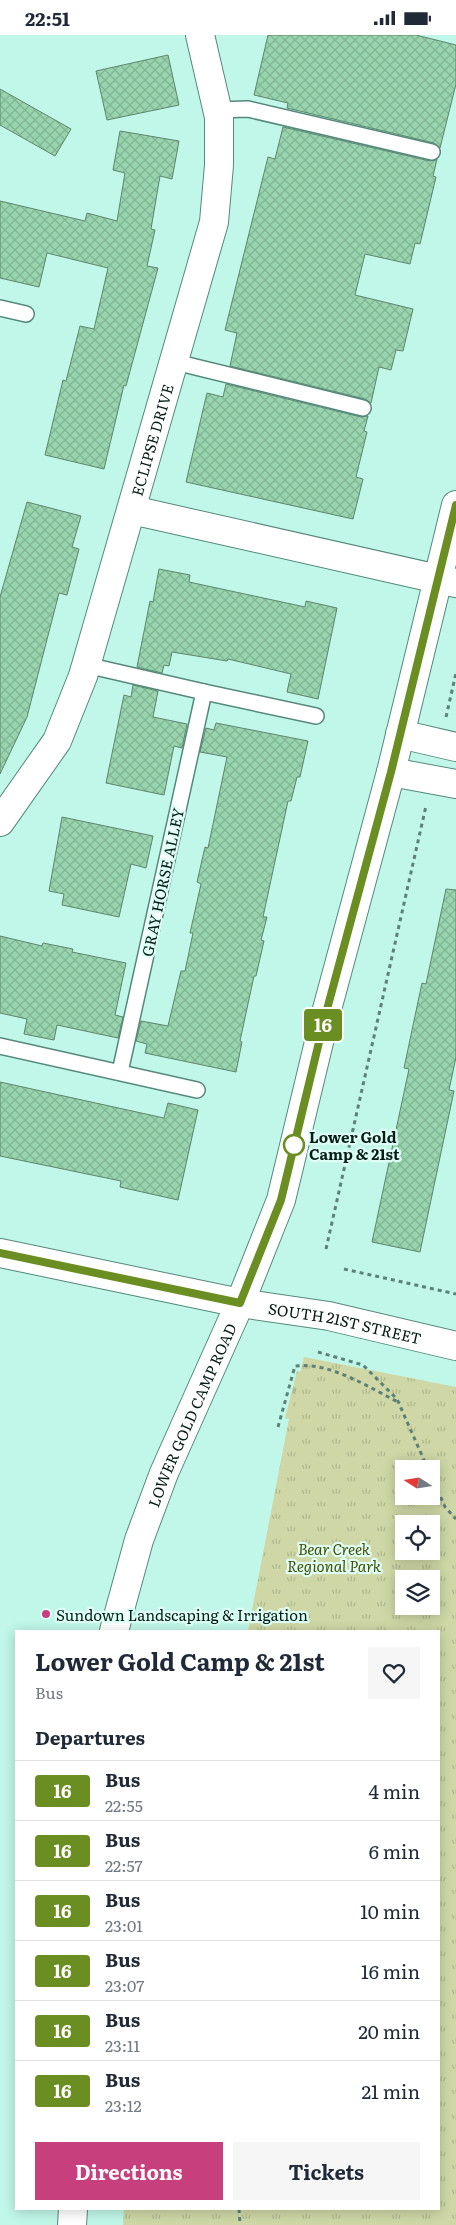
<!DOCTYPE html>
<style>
body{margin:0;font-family:Literata,serif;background:#f6f6f7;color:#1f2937;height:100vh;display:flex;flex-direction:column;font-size:19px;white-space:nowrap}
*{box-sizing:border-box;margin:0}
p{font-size:16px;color:#747a83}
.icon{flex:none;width:28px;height:28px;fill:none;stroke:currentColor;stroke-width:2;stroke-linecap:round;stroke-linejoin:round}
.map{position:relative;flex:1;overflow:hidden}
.details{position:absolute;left:15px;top:1595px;width:425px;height:580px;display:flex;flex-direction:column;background:#fff;border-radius:0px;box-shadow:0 2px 12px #0003}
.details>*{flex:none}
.badge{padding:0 10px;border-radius:4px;font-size:18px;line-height:32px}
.needle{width:32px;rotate:282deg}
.buttons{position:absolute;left:395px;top:1425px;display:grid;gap:10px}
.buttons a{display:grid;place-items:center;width:45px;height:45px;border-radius:0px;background:#fff;box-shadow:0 2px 12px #0003;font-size:25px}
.map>.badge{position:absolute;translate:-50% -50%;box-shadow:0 0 0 2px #fff}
h2{padding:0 20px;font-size:19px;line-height:45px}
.round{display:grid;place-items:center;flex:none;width:52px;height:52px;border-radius:0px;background:#f6f6f7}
.headline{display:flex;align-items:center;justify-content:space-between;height:85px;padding:0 20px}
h1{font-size:24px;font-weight:700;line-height:38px}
.action{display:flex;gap:10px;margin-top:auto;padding:10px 20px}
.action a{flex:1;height:58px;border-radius:0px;background:#c73f7d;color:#fff;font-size:20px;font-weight:700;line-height:58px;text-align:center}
.action a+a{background:#f6f6f7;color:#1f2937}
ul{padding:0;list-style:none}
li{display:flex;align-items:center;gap:15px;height:60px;padding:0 20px;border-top:1px solid #e0e1e3}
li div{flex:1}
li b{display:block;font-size:19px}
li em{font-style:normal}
li .badge{min-width:55px;font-weight:700;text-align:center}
.status{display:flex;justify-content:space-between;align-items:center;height:35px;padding:0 25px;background:#fff;direction:ltr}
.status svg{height:14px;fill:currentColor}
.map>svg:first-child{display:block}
.cemetery{fill:url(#cemetery-stones)}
.park{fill:url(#park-tufts);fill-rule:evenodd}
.building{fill:url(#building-cross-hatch);stroke:#5e866c}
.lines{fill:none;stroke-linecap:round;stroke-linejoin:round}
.lane-casing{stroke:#55897c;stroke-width:18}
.street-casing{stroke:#55897c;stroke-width:30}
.secondary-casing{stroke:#55897c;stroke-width:30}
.path{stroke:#5c8178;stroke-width:3;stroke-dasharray:4 4;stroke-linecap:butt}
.lane{stroke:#fff;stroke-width:15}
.street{stroke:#fff;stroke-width:28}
.secondary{stroke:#fff;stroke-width:28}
.line-casing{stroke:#fff;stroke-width:11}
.line{stroke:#6b8e23;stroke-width:8}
.stop-dot{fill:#fff;stroke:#6b8e23;stroke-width:2.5}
.poi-dot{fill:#c73f7d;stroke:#defff6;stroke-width:2}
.labels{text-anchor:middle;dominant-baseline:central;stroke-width:4.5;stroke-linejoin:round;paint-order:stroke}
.street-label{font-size:15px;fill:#061c17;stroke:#defff6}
.stop-label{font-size:15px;font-weight:bold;fill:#061c17;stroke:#defff6;text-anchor:start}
.park-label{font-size:15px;font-style:italic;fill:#454d04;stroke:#defff6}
.poi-label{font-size:15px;fill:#061c17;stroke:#defff6;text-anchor:start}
</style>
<div class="status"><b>22:51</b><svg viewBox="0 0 49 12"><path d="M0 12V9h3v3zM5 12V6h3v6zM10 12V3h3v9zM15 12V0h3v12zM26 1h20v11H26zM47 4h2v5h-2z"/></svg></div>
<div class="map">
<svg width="456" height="2190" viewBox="0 0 456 2190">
<defs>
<pattern id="cemetery-stones" width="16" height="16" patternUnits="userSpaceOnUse" patternTransform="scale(1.25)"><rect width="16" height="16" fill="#ced7a5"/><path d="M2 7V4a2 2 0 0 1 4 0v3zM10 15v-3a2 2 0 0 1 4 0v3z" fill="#afb88d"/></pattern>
<pattern id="park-tufts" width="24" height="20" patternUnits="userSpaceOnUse" patternTransform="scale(1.25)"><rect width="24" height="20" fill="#ced7a5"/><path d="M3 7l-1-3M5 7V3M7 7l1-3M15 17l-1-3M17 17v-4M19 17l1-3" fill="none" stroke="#afb88d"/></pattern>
<pattern id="building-cross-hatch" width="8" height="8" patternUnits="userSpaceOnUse" patternTransform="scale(1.25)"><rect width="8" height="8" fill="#98d4ae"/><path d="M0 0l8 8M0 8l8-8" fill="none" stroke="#82b595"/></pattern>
</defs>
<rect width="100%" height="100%" fill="#c0f7e8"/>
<path class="cemetery" d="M297 1336 323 1342 311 1389 285 1383Z"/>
<path class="park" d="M304 1322 456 1352V2190H123L124 2174H439V1596H248L288 1389ZM404 1434H431V1461H404ZM404 1489H431V1516H404ZM404 1544H431V1571H404Z"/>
<g class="building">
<path d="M268 0H416L456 10V49L440 113 434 108 287 73 288 68 254 60Z"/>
<path d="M168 20 179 70 107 85 96 36Z"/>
<path d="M0 54 71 94 55 121 0 90Z"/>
<path d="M283 92 430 126 437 124 433 141 436 142 420 209 415 208 410 229 365 219 355 260 413 274 403 316 396 315 391 335 379 332 371 368 365 364 230 331 237 298 225 295 268 122 275 124Z"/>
<path d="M120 96 179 106 172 144 160 141 151 194 155 195 147 231 158 233 126 351 124 350 104 434 45 420 63 345 66 346 80 291 94 294 108 233 47 218 39 252 0 243V166L85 186 87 178 117 186 125 138 113 135Z"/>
<path d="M226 349 361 382 368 381 364 396 367 397 356 442 363 444 353 484 186 447 207 358 223 362Z"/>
<path d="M27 467 81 481 72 512 79 514 67 560 59 558 27 682 0 739V562Z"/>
<path d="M159 534 190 540 189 547 305 572 306 566 337 573 318 664 287 657 291 639 228 624 227 626 172 617 169 631 164 630 162 638 137 632 150 566 153 567Z"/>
<path d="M133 650 158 656 153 682 187 689 182 713 174 711 164 760 106 748 124 660 131 662Z"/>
<path d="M216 688 308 706 300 742H297L291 766H288L263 882H267L261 905 264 906 256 941H254L240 1006 242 1007 236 1037 145 1018 147 1009 136 1006 141 986 168 991 181 936H185L193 898H190L201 849 197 847 205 812 208 813 227 722 200 717 206 693 214 695Z"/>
<path d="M62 782 153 801 146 833 131 829 119 882 62 870 64 859 49 856Z"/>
<path d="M446 854 456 855V1022L449 1055 454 1056 420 1217 372 1207 409 1034 404 1033 422 948 426 949Z"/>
<path d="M0 901 42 911 43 908 73 914 72 917 126 928 115 980 123 982 118 1003 57 990 54 1005 24 999 27 984 0 978Z"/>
<path d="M0 1047 164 1083 168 1068 198 1075 178 1165 120 1152 121 1146 0 1121Z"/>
</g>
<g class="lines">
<defs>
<g id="lane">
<path d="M217 75 248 74 432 117"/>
<path d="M0 273 26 279"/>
<path d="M175 327 363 373"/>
<path d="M86 630 204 657 120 1037"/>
<path d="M204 657 316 681"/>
<path d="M0 1011 197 1055"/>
</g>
<g id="street">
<path d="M132 475 456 548"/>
<path d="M400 699 456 712"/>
<path d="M391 737 456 749"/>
<path id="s1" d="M0 787 57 706 83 641 214 187 219 130V82L200 0"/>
</g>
<g id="secondary">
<path id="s2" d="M0 1218 240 1268 329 1281 456 1311"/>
<path id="s3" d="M114 1596 139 1505 164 1438 240 1268 281 1165 326 978 391 737 456 470"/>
<path d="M72 2190 73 2174"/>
</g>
</defs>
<use href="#lane" class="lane-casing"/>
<use href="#street" class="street-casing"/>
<use href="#secondary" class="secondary-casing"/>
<g class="path">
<path d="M446 682 456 638"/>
<path d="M326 1214 426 771"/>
<path d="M344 1234 456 1259"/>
<path d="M318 1317 363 1330 397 1364 428 1434"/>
<path d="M278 1392 295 1331C331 1327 368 1352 400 1368"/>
<path d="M431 1440 445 1472 456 1484"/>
<path d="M239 2174 240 2190"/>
</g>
<use href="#lane" class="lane"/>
<use href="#street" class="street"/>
<use href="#secondary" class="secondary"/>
</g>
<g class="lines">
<defs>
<path id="line" d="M0 1218 240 1268 281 1165 326 978 391 737 456 470"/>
</defs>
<use href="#line" class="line-casing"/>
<use href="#line" class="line"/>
</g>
<circle class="stop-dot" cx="294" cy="1110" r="10"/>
<circle class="poi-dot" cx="46" cy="1579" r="5"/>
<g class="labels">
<g class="street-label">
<text stroke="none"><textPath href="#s1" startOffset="415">ECLIPSE DRIVE</textPath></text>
<text transform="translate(162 847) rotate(-78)">GRAY HORSE ALLEY</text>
<text stroke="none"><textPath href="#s2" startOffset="352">SOUTH 21ST STREET</textPath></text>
<text stroke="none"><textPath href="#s3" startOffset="230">LOWER GOLD CAMP ROAD</textPath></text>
</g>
<g class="stop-label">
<text x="309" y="1101">Lower Gold<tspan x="309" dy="17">Camp &amp; 21st</tspan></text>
</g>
<g class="park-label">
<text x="334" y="1513">Bear Creek<tspan x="334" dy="17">Regional Park</tspan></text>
</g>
<g class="poi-label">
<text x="56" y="1579">Sundown Landscaping &amp; Irrigation</text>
</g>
</g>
</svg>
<div class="buttons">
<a><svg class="needle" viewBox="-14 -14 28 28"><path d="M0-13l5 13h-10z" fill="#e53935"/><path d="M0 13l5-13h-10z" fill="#747a83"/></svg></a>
<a><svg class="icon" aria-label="locate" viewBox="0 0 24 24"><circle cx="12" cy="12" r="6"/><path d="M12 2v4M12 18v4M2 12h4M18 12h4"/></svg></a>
<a><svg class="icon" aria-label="layers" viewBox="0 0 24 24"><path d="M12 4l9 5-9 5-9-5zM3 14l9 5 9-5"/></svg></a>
</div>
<b class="badge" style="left:323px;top:990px;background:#6b8e23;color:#fff">16</b>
<section class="details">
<div class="headline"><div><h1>Lower Gold Camp &amp; 21st</h1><p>Bus</p></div><a class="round"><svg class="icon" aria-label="heart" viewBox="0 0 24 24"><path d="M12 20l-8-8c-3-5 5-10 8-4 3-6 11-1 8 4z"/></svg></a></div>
<h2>Departures</h2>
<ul>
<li><span class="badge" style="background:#6b8e23;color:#fff">16</span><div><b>Bus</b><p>22:55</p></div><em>4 min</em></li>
<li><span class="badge" style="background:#6b8e23;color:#fff">16</span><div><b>Bus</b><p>22:57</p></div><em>6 min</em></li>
<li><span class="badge" style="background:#6b8e23;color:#fff">16</span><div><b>Bus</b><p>23:01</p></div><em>10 min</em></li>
<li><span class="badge" style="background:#6b8e23;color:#fff">16</span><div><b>Bus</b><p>23:07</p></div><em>16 min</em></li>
<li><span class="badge" style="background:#6b8e23;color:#fff">16</span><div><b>Bus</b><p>23:11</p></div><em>20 min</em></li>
<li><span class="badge" style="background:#6b8e23;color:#fff">16</span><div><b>Bus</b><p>23:12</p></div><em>21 min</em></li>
</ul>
<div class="action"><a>Directions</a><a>Tickets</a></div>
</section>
</div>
